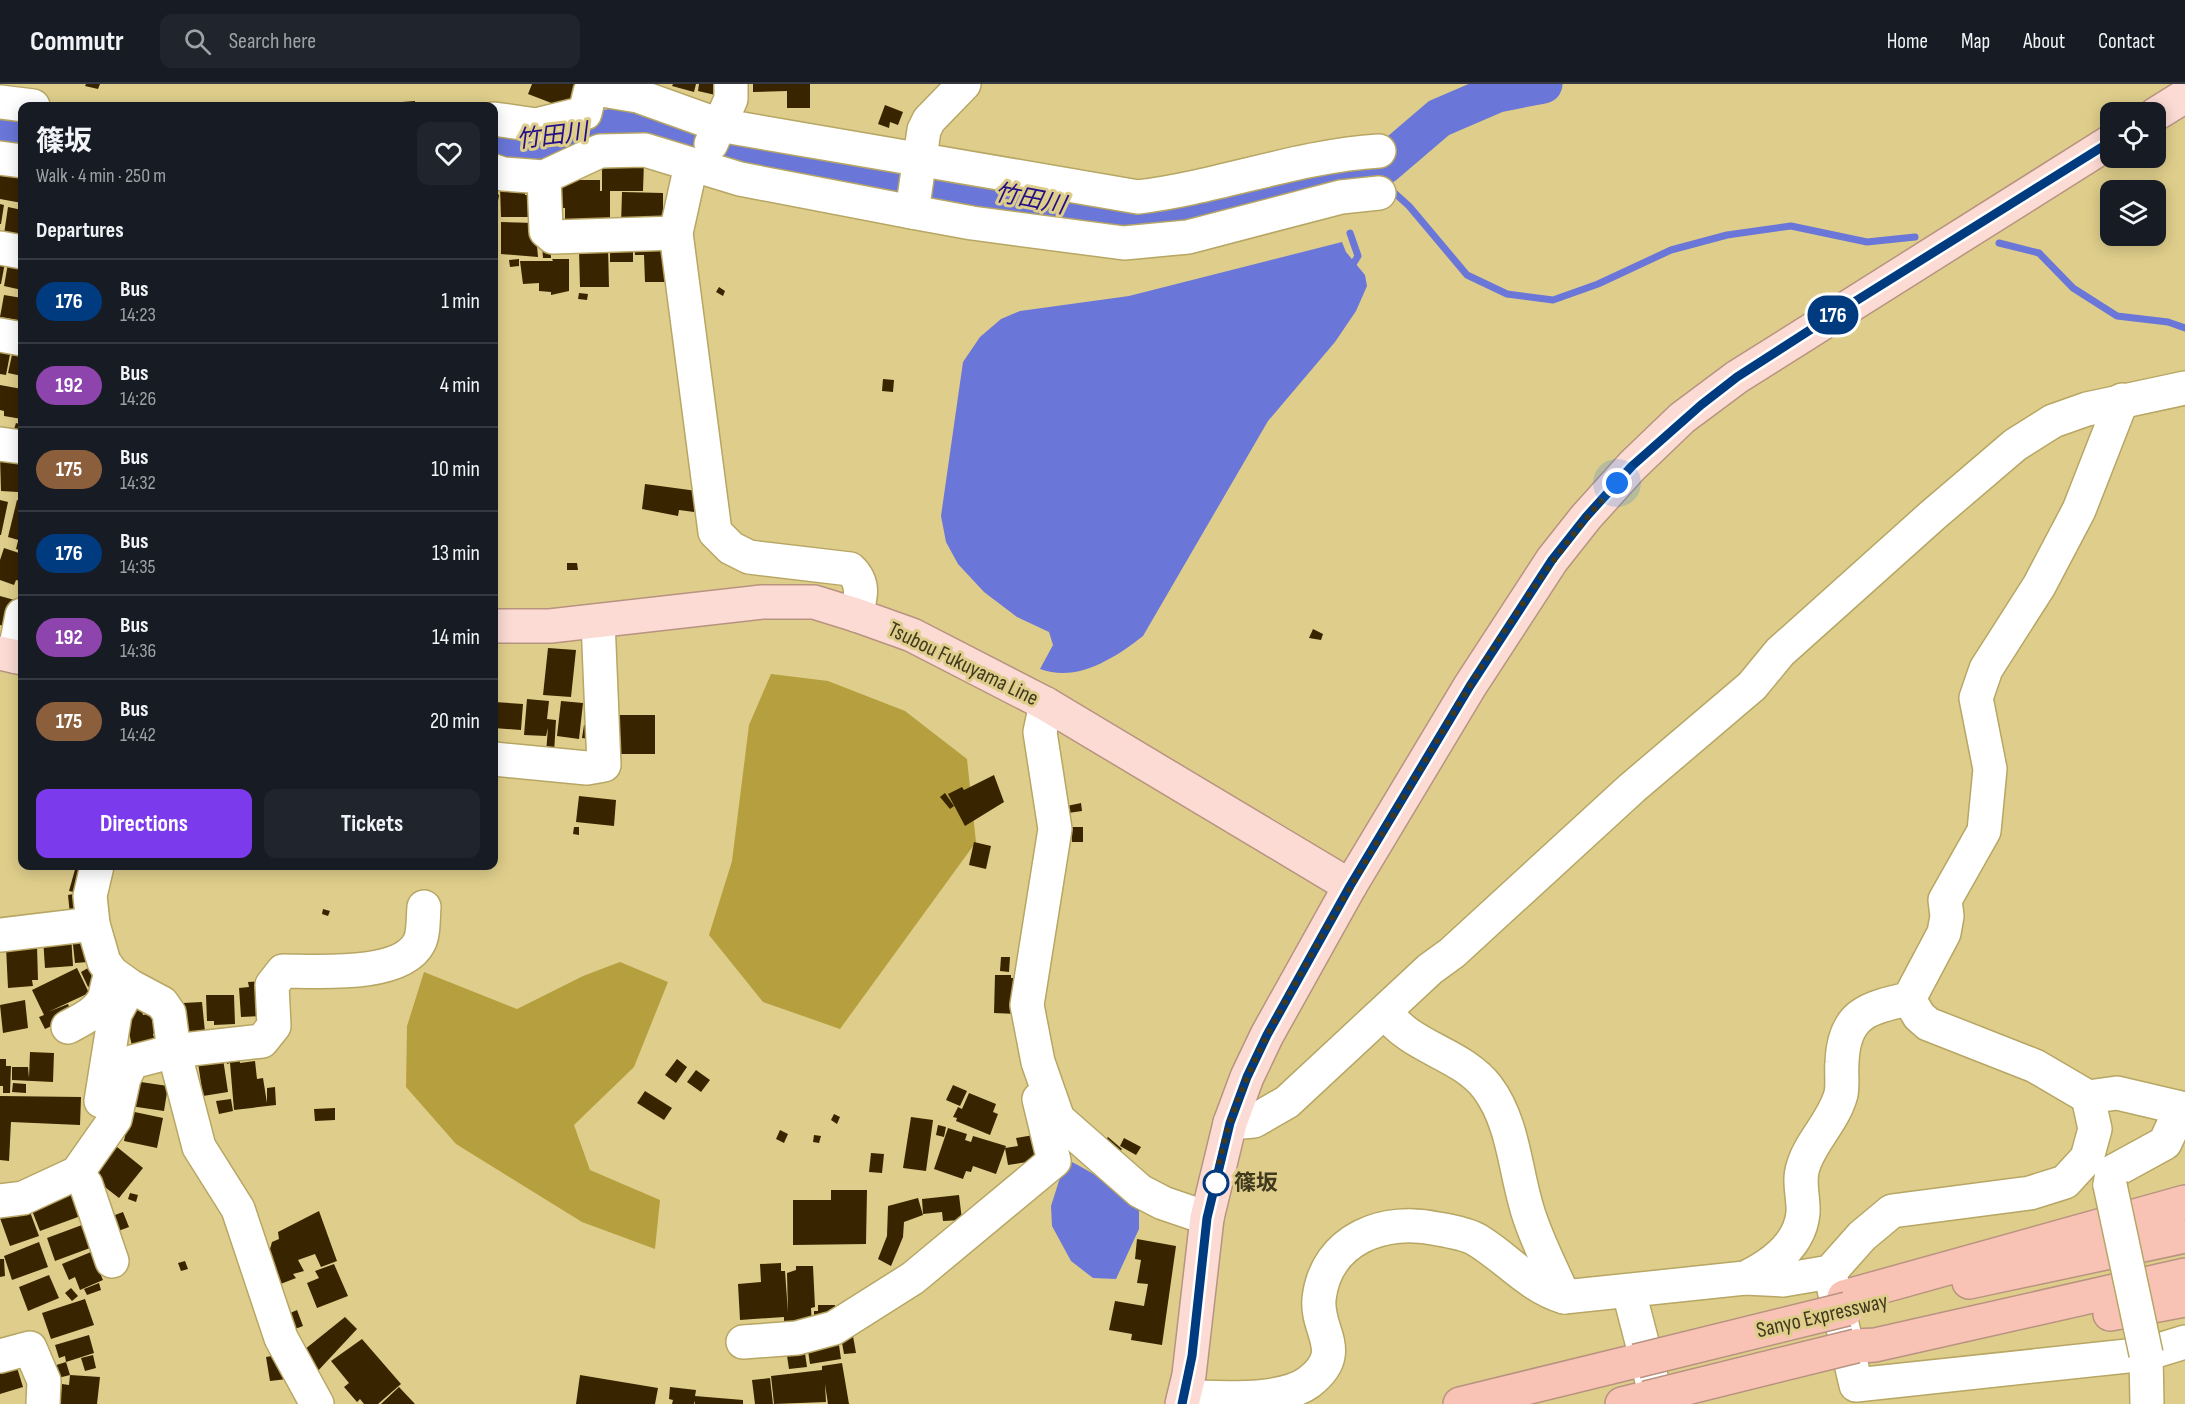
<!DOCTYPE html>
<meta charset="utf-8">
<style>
body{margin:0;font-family:"Sofia Sans Condensed","Noto Sans JP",sans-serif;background:#20242c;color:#f1f3f6;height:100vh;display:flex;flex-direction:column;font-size:22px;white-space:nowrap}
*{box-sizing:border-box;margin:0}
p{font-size:20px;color:#9ea1a6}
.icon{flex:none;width:33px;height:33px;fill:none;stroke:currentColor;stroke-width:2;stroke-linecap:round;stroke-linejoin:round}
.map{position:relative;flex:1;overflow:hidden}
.side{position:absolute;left:18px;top:18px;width:480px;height:768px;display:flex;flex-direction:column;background:#171b24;border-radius:12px;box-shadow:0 3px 15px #0003}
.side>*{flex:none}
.badge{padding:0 12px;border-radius:20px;font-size:21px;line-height:39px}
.tools{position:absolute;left:2100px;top:18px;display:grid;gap:12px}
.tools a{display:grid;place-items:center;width:66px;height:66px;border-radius:12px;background:#171b24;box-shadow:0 3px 15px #0003;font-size:30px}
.you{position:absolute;width:30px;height:30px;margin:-15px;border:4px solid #fff;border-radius:50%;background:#1a73e8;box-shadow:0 0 0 9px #1a73e833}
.map>.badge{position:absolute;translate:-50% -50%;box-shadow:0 0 0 3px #fff}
h2{padding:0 18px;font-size:22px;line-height:54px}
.round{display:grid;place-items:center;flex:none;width:63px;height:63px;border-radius:12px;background:#20242c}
.overview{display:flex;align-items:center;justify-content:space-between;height:102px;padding:0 18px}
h1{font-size:28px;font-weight:700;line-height:45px}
.button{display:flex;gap:12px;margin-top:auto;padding:12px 18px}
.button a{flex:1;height:69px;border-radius:12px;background:#7c3aed;color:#fff;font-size:24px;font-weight:700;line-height:69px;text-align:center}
.button a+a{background:#20242c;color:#f1f3f6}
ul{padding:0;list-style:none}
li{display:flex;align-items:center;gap:18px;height:84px;padding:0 18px;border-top:2px solid #363941}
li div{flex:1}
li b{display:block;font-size:22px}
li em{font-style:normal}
li .badge{min-width:66px;font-weight:700;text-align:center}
header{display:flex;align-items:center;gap:36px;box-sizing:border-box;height:84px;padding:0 30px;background:#171b24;border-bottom:2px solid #363941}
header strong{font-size:28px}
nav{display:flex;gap:33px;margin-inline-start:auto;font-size:21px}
.search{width:420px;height:54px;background:#20242c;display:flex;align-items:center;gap:15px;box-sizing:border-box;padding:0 21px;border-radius:12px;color:#9ea1a6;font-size:22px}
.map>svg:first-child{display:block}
.forest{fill:#b69f3e}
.water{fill:#6a76d8}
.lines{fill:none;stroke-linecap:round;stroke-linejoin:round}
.stream{stroke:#6a76d8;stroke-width:7}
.river{stroke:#6a76d8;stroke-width:39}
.building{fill:#392400}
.minor-casing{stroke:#b7a664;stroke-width:36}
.major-casing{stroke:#b89380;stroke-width:36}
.highway-casing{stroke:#b89380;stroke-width:36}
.minor{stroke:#fff;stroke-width:33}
.major{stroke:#fbdbd3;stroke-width:33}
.highway{stroke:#f8c3b5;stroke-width:33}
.minor-bridge-casing{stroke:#b7a664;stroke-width:36;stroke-linecap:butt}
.highway-bridge-casing{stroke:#b89380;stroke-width:36;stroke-linecap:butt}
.minor-bridge{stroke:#fff;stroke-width:33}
.highway-bridge{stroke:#f8c3b5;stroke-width:33}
.line-casing{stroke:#fff;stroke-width:14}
.line{stroke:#003b80;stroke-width:9}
.walk{stroke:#40391d;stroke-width:6;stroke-dasharray:0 10.8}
.stop-dot{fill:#fff;stroke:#003b80;stroke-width:3}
.labels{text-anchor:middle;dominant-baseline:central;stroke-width:6;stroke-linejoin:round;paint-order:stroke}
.street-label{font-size:22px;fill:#40391d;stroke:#dfce8b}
.stop-label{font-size:22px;font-weight:bold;fill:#40391d;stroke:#dfce8b;text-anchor:start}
.water-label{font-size:24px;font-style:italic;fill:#220e87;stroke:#dfce8b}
</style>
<header>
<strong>Commutr</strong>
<div class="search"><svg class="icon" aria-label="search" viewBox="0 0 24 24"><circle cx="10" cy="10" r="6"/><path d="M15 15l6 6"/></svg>Search here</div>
<nav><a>Home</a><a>Map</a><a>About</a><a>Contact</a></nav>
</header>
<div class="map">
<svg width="2185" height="1320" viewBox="0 0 2185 1320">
<rect width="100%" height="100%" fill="#dfce8b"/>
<g class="forest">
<path d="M771 590 828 597 905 627 967 675 976 758 840 945 763 918 709 851 732 777 749 641Z"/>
<path d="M620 878 668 898 634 983 574 1041 590 1086 660 1116 655 1165 582 1138 456 1060 406 1003 407 942 424 888 517 925 583 892Z"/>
</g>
<g class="water">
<path d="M1342 158 1346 168 1365 191 1367 202 1356 227 1335 258 1268 337 1143 552C1115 574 1077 599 1040 585L1053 561 1049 548 1017 533 984 508 958 480 946 458 941 432 963 278 980 253 1001 235 1020 227 1129 212Z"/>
<path d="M1066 1075C1094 1089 1117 1103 1139 1126V1145L1116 1195 1093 1194 1071 1177 1052 1142 1051 1122Z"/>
</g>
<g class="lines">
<g class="stream">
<path d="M1367 89 1381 97"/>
<path d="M1389 104 1409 122 1467 191 1507 210 1553 216 1598 200 1671 166 1727 151 1791 142 1867 158 1915 153"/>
<path d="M1999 159 2039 169 2073 204 2117 232 2168 238 2185 244"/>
<path d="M1350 185 1358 172 1350 149"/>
</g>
<g class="river">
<path d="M0 44 22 47"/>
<path d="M494 56 518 60 632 41 1124 133 1165 132 1367 89 1384 81 1439 34 1497 9 1543 0"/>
</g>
</g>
<g class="building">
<path d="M86 0H100L98 5 85 2Z"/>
<path d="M532 0H577L567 25 528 10Z"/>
<path d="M673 0H696L694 8 672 2Z"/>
<path d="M699 0H725L724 13 698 7Z"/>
<path d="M753 0H810V24H787V7L753 8Z"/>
<path d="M415 17V22H402V18Z"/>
<path d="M885 21 903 28 898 41 890 38 889 44 878 40Z"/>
<path d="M602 76 644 77 643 107H610V136L565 144V124H552L559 96H600V107H602Z"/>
<path d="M0 85 22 89V119L0 115Z"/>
<path d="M500 103H525V111H536V133H501Z"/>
<path d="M494 108 499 111 495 135H494Z"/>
<path d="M622 108 663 109V141L621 140Z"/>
<path d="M0 120 4 121 1 140H0Z"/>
<path d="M8 123 22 126 20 160 3 157Z"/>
<path d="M501 138 535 139 538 173 501 170Z"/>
<path d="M660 157V166H668L669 198H645L644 171H635L634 159Z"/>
<rect x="610" y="159" width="23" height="19"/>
<path d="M550 160 551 174H543L542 161Z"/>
<path d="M608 162 609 203H580L579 166Z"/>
<path d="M0 172 6 173 1 200H0Z"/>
<path d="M9 174 22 176V206L4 202Z"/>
<path d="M519 175V182L510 183 509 176Z"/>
<path d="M552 175H569V207L551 211V208L539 207V199L523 200 520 177H553Z"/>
<path d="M719 203 725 207 723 212 716 208Z"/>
<path d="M579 209 588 210 587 216 578 215Z"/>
<path d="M4 211 22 214V241L17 240 18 236 0 233Z"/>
<path d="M0 258 12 260 6 291 0 290Z"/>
<path d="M14 262 22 263V292L8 289Z"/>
<path d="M883 295 894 296 893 308 882 307Z"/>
<path d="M0 301 22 305V335L4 332V327L0 326Z"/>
<path d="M16 339 22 341V355L12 352Z"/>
<path d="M19 371 18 408 1 407 0 372Z"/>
<path d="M645 400 697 407 694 428 679 426 678 432 642 425Z"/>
<path d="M0 416 8 418 1 451H0Z"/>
<path d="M17 416 22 418V457L8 453Z"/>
<path d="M18 457 22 458V467L16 465Z"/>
<path d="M4 464 22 470V489L20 497 16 496 14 501 0 496V476Z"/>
<path d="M567 479H577L578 486H567Z"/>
<path d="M0 512 18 517 11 544 0 541Z"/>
<path d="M1313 545 1323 550 1321 556 1309 554Z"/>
<path d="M548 564 576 566 571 613 543 611Z"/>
<path d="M527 615 549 617 547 635 556 636 554 669H546L548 644 546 652 524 651Z"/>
<path d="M561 617 583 619 579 655 557 652Z"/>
<path d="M494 618 523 620 521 646 494 644Z"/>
<path d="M619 631H655V670H621Z"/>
<path d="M584 641 592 642 591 655 582 654Z"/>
<path d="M994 691 1004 718 965 742 948 710 962 703 964 706Z"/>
<path d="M945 709 954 722 950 725 940 713Z"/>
<path d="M579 712 616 716 614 742 576 738Z"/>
<path d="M1081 719 1082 727 1068 729 1067 722Z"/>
<path d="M574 743H579V751L573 750Z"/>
<path d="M1071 743H1083V758H1072Z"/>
<path d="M974 758 991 762 986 785 969 781Z"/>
<path d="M76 782H85L78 809 69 807Z"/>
<path d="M79 809 82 829 70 831 68 811Z"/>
<path d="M323 825 330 827 328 832 322 830Z"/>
<path d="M85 850 88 878 75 879 72 852Z"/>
<path d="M71 852 73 882 45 884 43 854Z"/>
<path d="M37 862 38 896H32L33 902 8 904 6 863Z"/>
<path d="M1001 873H1010L1009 888 1000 887Z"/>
<path d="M77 884 89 909 48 928 68 920 73 932 45 945 39 933 44 931 32 906Z"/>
<path d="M88 884 95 899 88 903 81 888Z"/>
<path d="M995 891H1011V894H1018L1017 930 994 929Z"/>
<path d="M261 897 263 932 241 933 239 904 249 903 248 898Z"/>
<path d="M206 911H234L235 940 214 941V937H207Z"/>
<path d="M25 916 28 944 3 949 0 921Z"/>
<path d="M202 918 205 948 185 949 183 919Z"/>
<path d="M141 924 143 931 153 929 158 948 153 950 155 957 132 962 126 935 133 933 132 926Z"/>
<path d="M238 966 240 979 255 977 257 995 263 994 267 1019V1004L275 1003 276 1021 234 1026 230 979 227 980 226 968Z"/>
<path d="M30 968 54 969 53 998 12 996V983H28L29 994Z"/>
<path d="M222 968 228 1008 203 1012 198 979Z"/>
<path d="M0 975H6V982H11L10 1009H3V1002H0Z"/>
<path d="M677 975 687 983 676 999 665 991Z"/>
<path d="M696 986 710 996 701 1008 687 998Z"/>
<path d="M134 997 168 1002 164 1027 130 1022Z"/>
<path d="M13 999 26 1000V1009L12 1008Z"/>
<path d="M953 1001 967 1007 960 1022 946 1016Z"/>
<path d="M645 1007 672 1024 664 1036 637 1019Z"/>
<path d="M969 1009 996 1020 993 1028 998 1030 990 1051 956 1037 957 1034 953 1033 958 1023 962 1025Z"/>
<path d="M0 1012 81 1013 80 1041 11 1038 9 1077 0 1076Z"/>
<path d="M231 1015 233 1027 219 1030 216 1017Z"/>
<path d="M335 1024V1036L315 1037 314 1025Z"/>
<path d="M130 1027 163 1034 157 1064 124 1057Z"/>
<path d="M834 1030 840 1033 837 1040 831 1036Z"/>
<path d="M911 1033 933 1036 926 1087 903 1084Z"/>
<path d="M938 1041 946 1043 944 1053 936 1051Z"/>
<path d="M948 1044 967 1050 965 1056 971 1058 973 1052 1006 1062 996 1090 973 1082 971 1088 966 1087 963 1095 934 1085Z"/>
<path d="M780 1046 788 1050 784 1059 776 1055Z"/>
<path d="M1040 1050 1044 1070 1032 1072 1033 1077 1008 1081 1005 1064 1018 1062 1016 1054Z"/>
<path d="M814 1051 821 1052 819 1059 813 1058Z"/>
<path d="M1108 1053 1122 1065 1115 1073 1101 1061Z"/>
<path d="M1124 1054 1141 1063 1136 1071 1120 1062Z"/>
<path d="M117 1063 143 1084 119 1114 92 1093Z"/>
<path d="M871 1069 884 1070 882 1089 869 1088Z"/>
<path d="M77 1106 86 1130 40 1147 31 1124Z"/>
<path d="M831 1106H867L866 1160 793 1161V1116H831Z"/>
<path d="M130 1109 138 1111 136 1118 128 1115Z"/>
<path d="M959 1111 962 1136 943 1137 942 1128 923 1130 922 1115Z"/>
<path d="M918 1114 923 1131 904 1138 903 1153 891 1182 878 1175 887 1152 888 1122Z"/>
<path d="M319 1127 337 1177 321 1183 315 1170 298 1176 304 1187 293 1190 296 1194 278 1201 268 1172 272 1158 279 1155 278 1148Z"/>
<path d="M15 1128 16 1133 30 1128 39 1152 10 1162 0 1134Z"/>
<path d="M123 1128 129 1143 113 1149 107 1134Z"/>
<path d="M82 1141 84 1146 93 1142 90 1164 55 1177 47 1154Z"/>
<path d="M1137 1155 1176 1162 1162 1261 1131 1256 1132 1250 1109 1246 1115 1217 1144 1222 1148 1200 1137 1199 1141 1176 1135 1175Z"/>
<path d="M39 1158 48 1183 12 1196 4 1172Z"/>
<path d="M91 1168 103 1196 80 1206 75 1193 69 1196 62 1180Z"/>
<path d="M0 1175H4L5 1192 0 1193Z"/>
<path d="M185 1177 188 1185 181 1187 178 1179Z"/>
<path d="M781 1179V1187H785L788 1229 787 1189 796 1186V1182H813L815 1223 811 1224 812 1241 784 1242V1233L740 1236 738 1200 761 1198 760 1180Z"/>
<path d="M334 1180 348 1212 317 1224 307 1199 319 1194 315 1187Z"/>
<path d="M49 1191 59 1214 28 1227 19 1203Z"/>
<path d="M99 1199 101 1206 87 1211 84 1205Z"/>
<path d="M71 1204 78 1212 72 1217 65 1209Z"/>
<path d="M85 1215 94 1241 51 1255 42 1229Z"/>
<path d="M818 1221H835V1238H814V1227H818Z"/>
<path d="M297 1226 303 1242 287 1248 288 1230Z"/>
<path d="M345 1233 357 1245 315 1290 299 1270Z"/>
<path d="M89 1251 94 1269 66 1278 65 1272 59 1274 55 1261Z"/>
<path d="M853 1252 856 1269 844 1270 841 1253Z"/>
<path d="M838 1254 841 1275 810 1280 807 1260Z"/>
<path d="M362 1255 401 1300 378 1320H364L360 1315 357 1318 344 1303 349 1299 331 1277Z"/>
<path d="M804 1262 807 1283 789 1285 786 1265Z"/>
<path d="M93 1271 96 1284 85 1287 81 1274Z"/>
<path d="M278 1271 287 1295 270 1297 266 1273Z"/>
<path d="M15 1277 23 1303 0 1310V1282Z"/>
<path d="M66 1278 70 1291 100 1293 97 1320H60L62 1300 69 1301 70 1291 54 1295 50 1283Z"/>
<path d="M842 1279 849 1320H828L825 1300 826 1318 774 1320 771 1292 822 1286V1282Z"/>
<path d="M580 1291 658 1304 655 1320H576Z"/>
<path d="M770 1294 773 1320H755L752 1296Z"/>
<path d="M399 1303 415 1320H381Z"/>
<path d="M670 1303 696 1306 695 1312 743 1316V1320H695L694 1317V1320H672L673 1316 669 1315Z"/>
</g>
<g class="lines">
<defs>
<g id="minor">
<path d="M0 18 33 22"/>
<path d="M494 35 536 41 585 29 590 8 602 6 638 12 719 41 1138 113C1220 103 1297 72 1379 67"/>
<path d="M711 60 731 15V0"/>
<path d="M0 74 22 77"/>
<path d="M691 81 676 149 715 448 731 464 749 473 850 485C865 499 861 513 856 531"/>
<path d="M494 87 503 90 544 93 600 67 645 66 740 95 912 128 972 139 1124 159 1188 153 1341 113 1379 109"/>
<path d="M544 93 546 147 553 153 676 149"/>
<path d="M912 128 924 46 929 36 964 0"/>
<path d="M0 164 22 168"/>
<path d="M0 251 22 255"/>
<path d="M0 360 22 363"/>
<path d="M14 572 22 531"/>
<path d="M1046 620 1040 648 1055 745 1027 921 1038 978 1058 1035 1140 1107 1163 1119 1207 1134"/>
<path d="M494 675 587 684 604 681 598 537"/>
<path d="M97 782 90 812 93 840 104 878 112 889 130 902 162 919 169 929 174 967 199 1063 238 1125 281 1254 317 1320"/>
<path d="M0 851 93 840"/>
<path d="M1909 915 1919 932 1928 940 2035 982 2088 1013"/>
<path d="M1386 928C1410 964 1461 969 1487 1003 1516 1041 1515 1095 1531 1137 1540 1163 1553 1188 1564 1213L1745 1194C1772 1181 1800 1161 1803 1129 1804 1114 1798 1098 1803 1083 1810 1058 1834 1037 1841 1010 1843 1000 1841 989 1842 978 1844 930 1867 924 1909 915L1944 849 1947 832 1945 816 1984 747 1990 685 1976 614 1986 585 2039 502 2079 426 2122 316"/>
<path d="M68 943C81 936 97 929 104 915 107 907 107 899 111 891"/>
<path d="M101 1017 115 930 130 902"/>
<path d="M1230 1039 1254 1037 1287 1018 1430 885 1452 869 1632 704 1752 602 1780 568 1933 431 2015 361 2053 337 2087 325 2185 304"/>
<path d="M77 1089 86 1101 112 1177"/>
<path d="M0 1117 23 1114 77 1089 115 1035 124 994 132 978 174 967 262 957 274 942 272 901 283 887C316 887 401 894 419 859 424 850 423 833 424 823"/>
<path d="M1745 1194 1783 1196 1830 1188 1862 1152 1892 1127 2030 1109 2065 1098 2087 1074 2095 1045 2088 1013 2117 1009 2181 1024 2165 1059 2112 1088 2110 1101"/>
<path d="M1833 1201 1856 1301 2146 1270 2185 1258"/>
<path d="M1629 1208 1658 1320"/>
<path d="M743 1258 797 1254 834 1244 913 1194 1054 1077 1039 1015"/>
<path d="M2146 1270 2147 1320"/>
<path d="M0 1272 30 1264 44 1297 43 1320"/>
<path d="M1184 1313C1218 1313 1281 1319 1309 1298 1348 1268 1316 1248 1319 1215 1326 1154 1385 1133 1438 1145 1450 1147 1467 1150 1477 1156 1507 1174 1530 1203 1564 1213"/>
</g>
<g id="major">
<path d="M2156 30 2185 12"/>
<path d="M494 542H550L762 518H814L856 531 912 551 1046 620 1350 802"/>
<path d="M0 569 22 574"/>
<path d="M1182 1320 1189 1291 1207 1134 1230 1039 1247 993 1267 951 1350 802 1470 602 1552 476 1586 433 1632 382 1682 334 1737 293 2110 58"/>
</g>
<g id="highway">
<path d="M1969 1198 2185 1152"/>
<path d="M1844 1213 2185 1118"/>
<path d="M2110 1230 2185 1216"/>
<path d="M1856 1262 1875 1261 2185 1191"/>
<path d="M1460 1320 1636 1277"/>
<path d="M1622 1320 1646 1314"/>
</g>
</defs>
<use href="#minor" class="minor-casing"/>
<use href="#major" class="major-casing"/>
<use href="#highway" class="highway-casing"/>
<use href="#minor" class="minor"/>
<use href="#major" class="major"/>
<use href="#highway" class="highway"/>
<defs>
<path id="minor-bridge" d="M2110 1101 2146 1270"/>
<g id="highway-bridge">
<path d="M1636 1277 1847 1225"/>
<path d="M1646 1314 1856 1262"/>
</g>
</defs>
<use href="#minor-bridge" class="minor-bridge-casing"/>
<use href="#highway-bridge" class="highway-bridge-casing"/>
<use href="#minor-bridge" class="minor-bridge"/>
<use href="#highway-bridge" class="highway-bridge"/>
</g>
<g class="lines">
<defs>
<path id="line" d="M1182 1320 1192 1272 1207 1134 1230 1039 1247 993 1267 951 1350 802 1470 602 1552 476 1586 433 1632 382 1701 321 1737 293 1827 235 2110 58"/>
</defs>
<use href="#line" class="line-casing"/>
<use href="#line" class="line"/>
<path class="walk" d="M1216 1099C1225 1029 1260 963 1294 902 1323 849 1354 797 1385 745 1456 626 1523 502 1617 399"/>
</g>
<circle class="stop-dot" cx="1216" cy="1099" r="12"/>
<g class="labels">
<g class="street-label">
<text transform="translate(963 580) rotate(26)">Tsubou Fukuyama Line</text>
<text transform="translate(1822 1232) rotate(-13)">Sanyo Expressway</text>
</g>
<g class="stop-label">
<text x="1234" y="1099">篠坂</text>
</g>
<g class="water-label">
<text transform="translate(552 52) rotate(-7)">竹田川</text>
<text transform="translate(1030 115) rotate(11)">竹田川</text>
</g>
</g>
</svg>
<div class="tools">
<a><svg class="icon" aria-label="locate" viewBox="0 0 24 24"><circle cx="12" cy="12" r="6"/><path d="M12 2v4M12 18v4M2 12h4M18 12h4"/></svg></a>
<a><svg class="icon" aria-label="layers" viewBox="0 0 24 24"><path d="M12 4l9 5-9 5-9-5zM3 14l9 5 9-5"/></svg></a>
</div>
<div class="you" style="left:1617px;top:399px"></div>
<b class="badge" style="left:1833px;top:231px;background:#003b80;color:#fff">176</b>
<section class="side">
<div class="overview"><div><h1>篠坂</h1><p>Walk · 4 min · 250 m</p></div><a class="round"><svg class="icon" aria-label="heart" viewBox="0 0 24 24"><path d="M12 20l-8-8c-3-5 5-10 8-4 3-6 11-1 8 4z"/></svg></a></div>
<h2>Departures</h2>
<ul>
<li><span class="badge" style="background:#003b80;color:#fff">176</span><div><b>Bus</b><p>14:23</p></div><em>1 min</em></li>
<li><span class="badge" style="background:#8e44ad;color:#fff">192</span><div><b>Bus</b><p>14:26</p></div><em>4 min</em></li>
<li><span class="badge" style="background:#8b5e3c;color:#fff">175</span><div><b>Bus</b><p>14:32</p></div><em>10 min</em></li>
<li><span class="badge" style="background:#003b80;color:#fff">176</span><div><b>Bus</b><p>14:35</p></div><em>13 min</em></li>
<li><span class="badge" style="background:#8e44ad;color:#fff">192</span><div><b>Bus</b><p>14:36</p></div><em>14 min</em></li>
<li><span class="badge" style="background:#8b5e3c;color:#fff">175</span><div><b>Bus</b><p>14:42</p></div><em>20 min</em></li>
</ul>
<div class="button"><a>Directions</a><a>Tickets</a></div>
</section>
</div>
